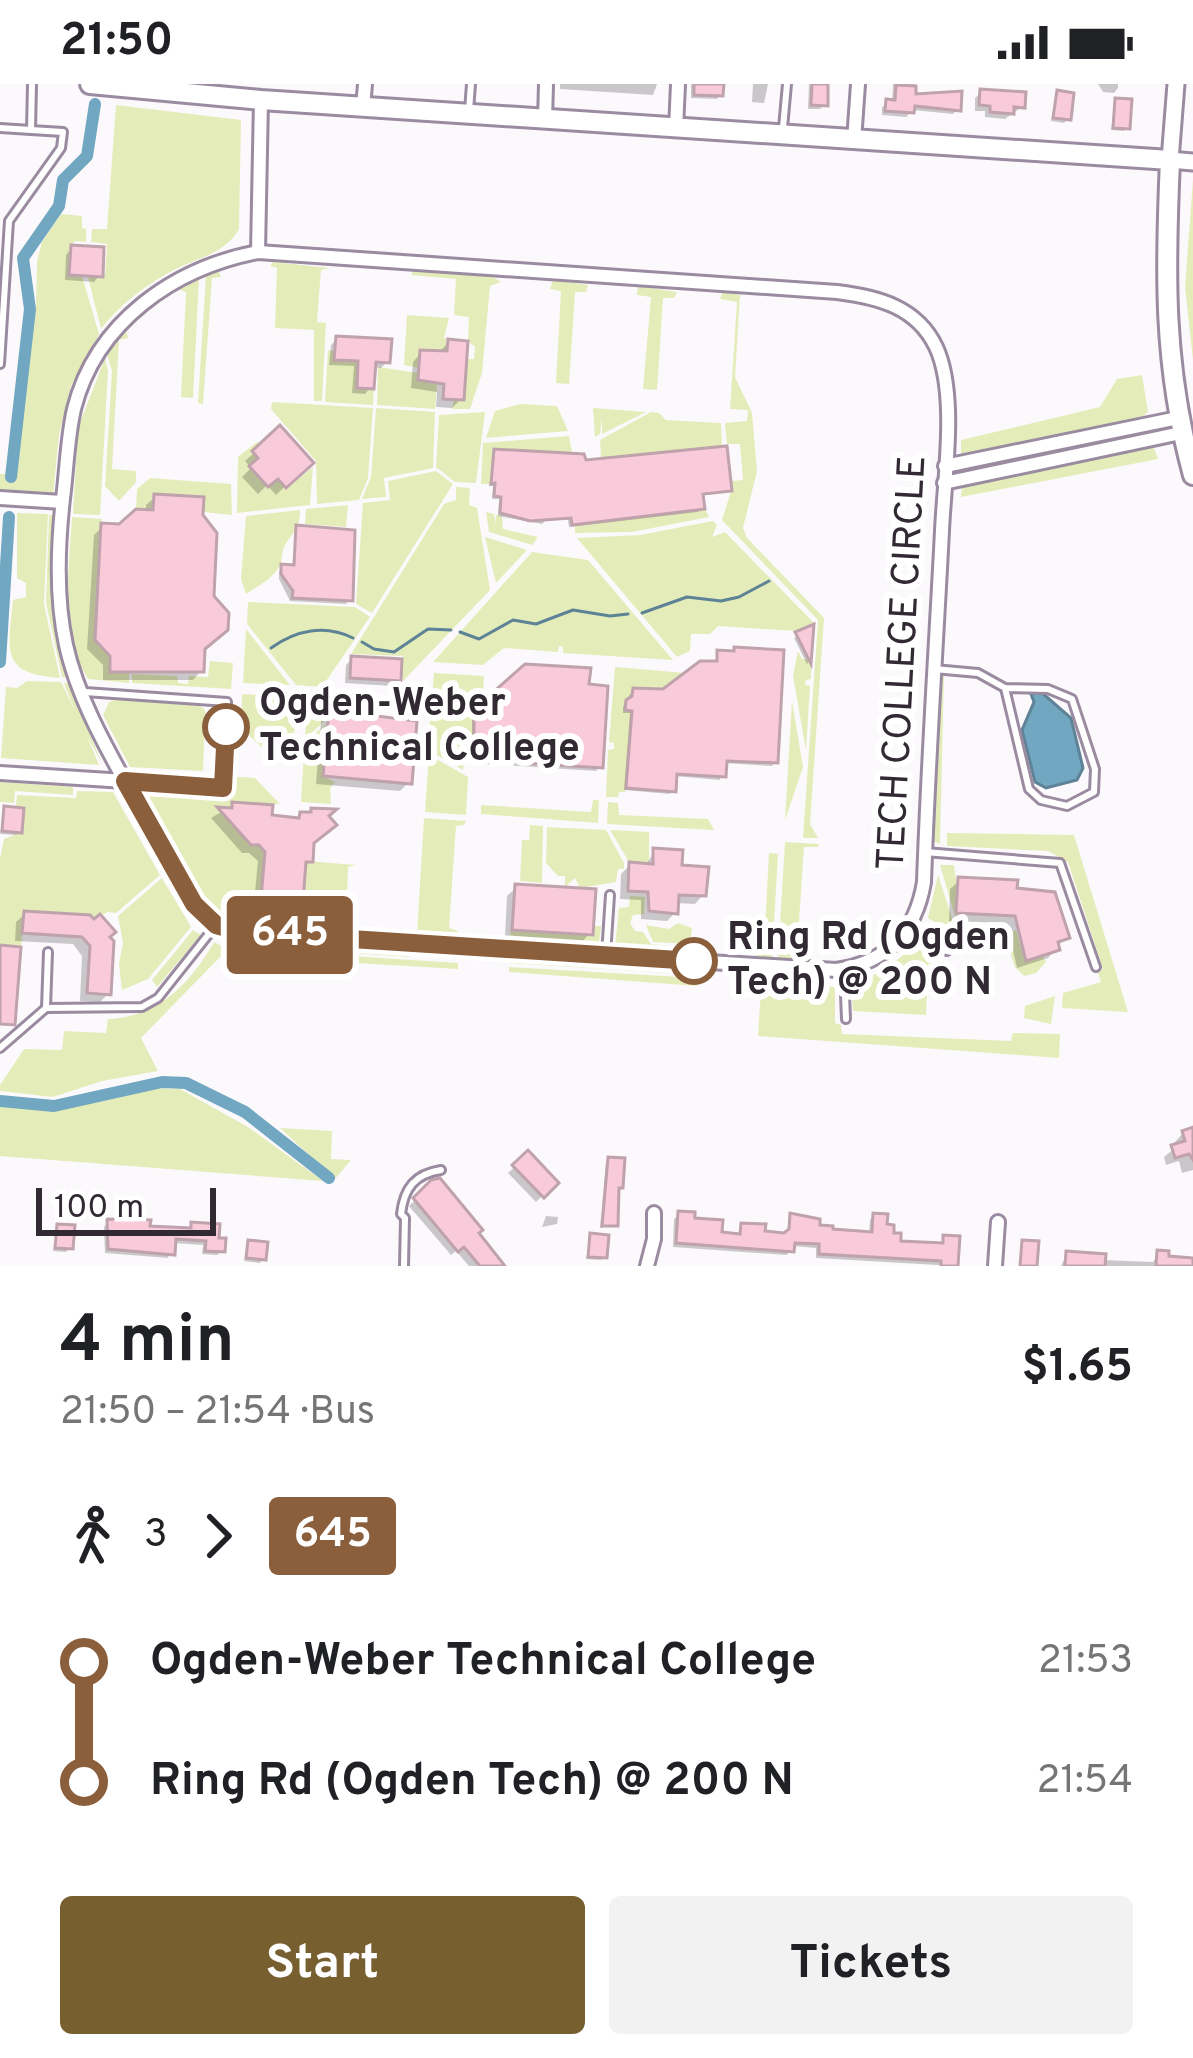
<!DOCTYPE html>
<meta charset="utf-8">
<style>
body{margin:0;font-family:Overpass,sans-serif;background:#f2f2f2;color:#202124;height:100vh;display:flex;flex-direction:column;font-size:45px;white-space:nowrap}
*{box-sizing:border-box;margin:0}
p{font-size:39px;color:#757577}
.icon{flex:none;width:66px;height:66px;fill:none;stroke:currentColor;stroke-width:2;stroke-linecap:round;stroke-linejoin:round}
.map{position:relative;height:1182px;overflow:hidden}
.side{display:flex;flex-direction:column;background:#fff;flex:1}
.side>*{flex:none}
.badge{padding:0 24px;border-radius:9px;font-size:42px;line-height:78px}
.scale{position:absolute;left:36px;bottom:30px;width:180px;box-sizing:border-box;padding-left:12px;border:6px solid #312a33;border-top:0;font-size:33px;line-height:42px;white-space:nowrap;color:#312a33;-webkit-text-stroke:9px #fff;paint-order:stroke}
.map>.badge{position:absolute;translate:-50% -50%;box-shadow:0 0 0 6px #fff}
.legs{display:flex;align-items:center;gap:18px;height:132px;padding:0 60px;font-size:39px}
.legs p{margin-inline-start:auto}
.summary{display:flex;align-items:center;justify-content:space-between;height:204px;padding:0 60px}
h1{font-size:66px;font-weight:700;line-height:90px}
.action{display:flex;gap:24px;margin-top:auto;padding:24px 60px}
.action a{flex:1;height:138px;border-radius:12px;background:#775f30;color:#fff;font-size:48px;font-weight:700;line-height:138px;text-align:center}
.action a+a{background:#f2f2f2;color:#202124}
ul{padding:0 60px;list-style:none}
li{display:flex;align-items:center;gap:42px;height:120px;font-size:45px}
li i{display:grid;place-items:center;width:18px;height:100%;margin:0 15px;background:currentColor}
li i::after{content:'';width:30px;height:30px;margin:-15px;border:9px solid;border-radius:50%;background:#fff}
li p{margin-inline-start:auto}
li:first-child i{background:linear-gradient(#0000 50%,currentColor 0)}
li:last-child i{background:linear-gradient(currentColor 50%,#0000 0)}
.status{display:flex;justify-content:space-between;align-items:center;height:84px;padding:0 60px;background:#fff;direction:ltr}
.status svg{height:33px;fill:currentColor}
.map>svg:first-child{display:block}
.green{fill:#e4edba}
.water{fill:#71a7c0;stroke:#5e8296;stroke-width:3}
.shadow{fill:#0003}
.lines{fill:none;stroke-linecap:round;stroke-linejoin:round}
.stream{stroke:#5e8296;stroke-width:3}
.canal{stroke:#71a7c0;stroke-width:12}
.building{fill:#f9cbda;stroke:#bfa2ab;stroke-width:3}
.service-casing{stroke:#9a8ba0;stroke-width:12}
.minor-casing{stroke:#9a8ba0;stroke-width:18}
.tertiary-casing{stroke:#9a8ba0;stroke-width:21}
.secondary-casing{stroke:#9a8ba0;stroke-width:24}
.service{stroke:#fff;stroke-width:6}
.minor{stroke:#fff;stroke-width:12}
.tertiary{stroke:#fff;stroke-width:15}
.secondary{stroke:#fff;stroke-width:18}
.line-1-casing{stroke:#fff;stroke-width:27}
.line-1{stroke:#8b5e3c;stroke-width:18}
.stop-1-dot{fill:#fff;stroke:#8b5e3c;stroke-width:6}
.labels{text-anchor:middle;dominant-baseline:central;stroke-width:12;stroke-linejoin:round;paint-order:stroke}
.street-label{font-size:39px;fill:#312a33;stroke:#fff}
.stop-label{font-size:39px;font-weight:bold;fill:#312a33;stroke:#fff;text-anchor:start}
</style>
<div class="status"><b>21:50</b><svg viewBox="0 0 49 12"><path d="M0 12V9h3v3zM5 12V6h3v6zM10 12V3h3v9zM15 12V0h3v12zM26 1h20v11H26zM47 4h2v5h-2z"/></svg></div>
<div class="map">
<svg width="1193" height="1182" viewBox="0 0 1193 1182">
<rect width="100%" height="100%" fill="#fcf9fd"/>
<g class="green">
<path d="M116 21 241 36 239 145C226 169 198 174 176 185 148 199 120 220 101 245L88 193 105 191 107 160 91 158 92 145H107Z"/>
<path d="M1193 96V276L1185 203Z"/>
<path d="M61 130 82 132V144L86 145V158L75 157 71 162 69 190 82 192 99 250 71 302 59 351 53 411 0 407V390H14L36 220 37 177 42 158Z"/>
<path d="M273 178 330 184 321 186 317 238 326 239 322 317H314V246L275 244 277 184 270 182Z"/>
<path d="M414 186 490 191 501 198 490 202 482 289 470 325H452L454 316 464 315 467 275H474L475 263 468 257 469 233 454 231 456 195 411 191Z"/>
<path d="M219 187 221 193 212 194 203 320 198 319 206 190Z"/>
<path d="M199 194 193 314 181 313 186 208 177 205Z"/>
<path d="M553 196 588 201 586 208H575L569 300 556 299 561 207 550 205Z"/>
<path d="M638 202 677 208 674 214H663L657 306 643 305 651 213 637 211Z"/>
<path d="M723 207 740 211 735 293 752 329 757 387 743 444 747 454 824 534 810 740 818 754H803L818 536 722 436 731 407V397L743 396 740 360H727L725 339 747 337 748 326 730 325 737 218 720 215Z"/>
<path d="M407 231 449 234 444 254 448 255 447 267 421 266 419 284 404 281Z"/>
<path d="M126 246 128 254 119 256 112 385 136 387V398L119 417 105 402 112 287 107 270Z"/>
<path d="M328 266 334 267V276L358 277 357 303 374 305 373 321 325 318Z"/>
<path d="M105 274 108 287 100 431 73 430 78 344Z"/>
<path d="M378 283 418 289V295L434 297 437 300 435 325 377 321Z"/>
<path d="M1142 291 1148 328 1142 333 961 371V356L1100 323 1117 295Z"/>
<path d="M272 318 373 324 368 394 359 416 317 420 316 377 271 325Z"/>
<path d="M520 320 557 322 568 347 486 354 495 327Z"/>
<path d="M376 324 435 328 433 384 384 394 386 413 362 415 371 393Z"/>
<path d="M593 324 646 328 602 350V334L600 350 595 353Z"/>
<path d="M485 328 476 399 455 398 436 383 439 331Z"/>
<path d="M651 328 659 329 666 336 721 339 722 362 601 374 600 356Z"/>
<path d="M569 352 572 369 491 400H481L483 359Z"/>
<path d="M257 358 259 360 252 367 258 374 249 382 268 403 278 395 287 404 313 383 310 421 237 429 238 373Z"/>
<path d="M1148 360 1153 361 1158 375 961 413 962 401Z"/>
<path d="M436 387 453 400 372 529 356 520 363 419 390 416 388 397Z"/>
<path d="M150 394 231 400 232 431 203 428V413L154 410 153 426 136 425 137 405Z"/>
<path d="M456 403 470 404 469 421 477 424 490 506 403 597V572L351 570 444 420 456 416Z"/>
<path d="M348 421 346 443 305 440 306 425Z"/>
<path d="M705 425 709 433 632 448 575 449V441Z"/>
<path d="M300 426C300 446 293 447 284 463 281 469 283 477 279 483 272 495 258 502 246 510L241 495 246 432Z"/>
<path d="M486 428 494 430 496 440V431L502 432 503 445 538 453 532 461 489 448Z"/>
<path d="M17 429 48 430 44 520 60 594C0 590 8 567 13 516L26 513V499L17 494Z"/>
<path d="M49 431H53L52 531 68 594 62 593 46 519Z"/>
<path d="M72 433 102 435 95 556 110 572V588L129 589V599L88 595C59 548 69 486 72 433Z"/>
<path d="M713 437 717 441 712 453 725 448 814 539 797 547 718 542 710 550H691L690 567 677 573 577 454 640 451Z"/>
<path d="M485 453 527 466 496 499Z"/>
<path d="M532 468 588 476 673 576 563 569V563L559 562 558 568 504 564 483 581 433 578Z"/>
<path d="M248 518 355 523 370 533 322 603 296 601 247 540Z"/>
<path d="M246 545 290 601 243 599Z"/>
<path d="M798 567 802 575 811 576V595L806 596 805 601 810 602 806 666 793 592Z"/>
<path d="M210 577 233 579 231 605 132 599V590L177 592 178 599 188 600 189 592 208 593Z"/>
<path d="M615 583 685 589 662 606 633 604 632 612 626 617 625 626 632 627 626 703 625 708H619L618 713H606L608 666 614 665V659L609 658Z"/>
<path d="M434 589 484 592 483 610 474 611V676H464L463 686 428 666Z"/>
<path d="M944 589 940 760 929 755 938 591Z"/>
<path d="M27 597 61 598 74 625 64 599H68L103 681 87 652 99 681 1 674 6 603 17 604Z"/>
<path d="M242 610 297 613 293 665 278 678 241 644Z"/>
<path d="M308 614 331 616C330 635 320 642 305 654Z"/>
<path d="M118 615 200 622 205 626 203 687 130 683 103 631 109 618Z"/>
<path d="M792 617 803 683 785 736Z"/>
<path d="M328 639 323 692 335 698 330 704 331 720 301 718 304 669 317 668 304 665V658Z"/>
<path d="M429 671 468 693 466 731 425 728Z"/>
<path d="M226 692 255 694 280 720 233 718 232 724H219L251 761 258 760 265 768 261 814 253 823 261 831 283 833 277 843 228 837 207 821 146 713 150 709 224 712Z"/>
<path d="M0 698 73 703V711L15 707 14 719 0 718Z"/>
<path d="M77 707 113 708 160 791 116 829 108 828 95 835 90 831 24 827 21 863 0 861V775L4 755 22 748 24 724 16 723 17 711 76 714Z"/>
<path d="M593 716H599L598 739 481 730V721L591 728Z"/>
<path d="M608 718 618 719 619 731 708 735 714 746 607 740Z"/>
<path d="M424 734 466 737 464 741 456 742 449 844 458 847 456 853 417 851Z"/>
<path d="M530 741 543 742 542 799 520 797 522 756H529Z"/>
<path d="M547 743 606 746 624 779V785H618L616 798 580 804 575 794 565 803V792H558L546 779Z"/>
<path d="M610 746 649 748V779L629 778Z"/>
<path d="M947 749 1074 751 1128 928 1062 924 1063 909 1101 898 1098 889 1103 885 1068 778 1048 767 947 762Z"/>
<path d="M785 758 819 760 818 763H804L797 867 806 868 803 877 778 874Z"/>
<path d="M769 769 778 770 772 874 758 873 754 869 755 863H764Z"/>
<path d="M306 777 356 781 348 783 346 843 288 840V832L309 833 310 818 303 817Z"/>
<path d="M940 781H954L961 837 957 839Z"/>
<path d="M938 791 954 840 947 845 928 834Z"/>
<path d="M162 794 191 843 148 895 122 906 119 880 123 859 118 832Z"/>
<path d="M630 812 645 813 644 830 633 831 630 839 635 847 643 848 651 860 688 864 696 856 695 864 690 869 615 863 619 824 629 823Z"/>
<path d="M678 839 692 844 690 860 653 858 646 841 669 845Z"/>
<path d="M594 842H601L599 859 594 862 512 857 510 846 593 850Z"/>
<path d="M193 846 201 851 157 903 152 896Z"/>
<path d="M1016 846 1025 877 1043 872 1046 878 1036 889 1024 892 1015 883 1004 851Z"/>
<path d="M217 850 234 857 409 869 410 873 233 861 215 854Z"/>
<path d="M214 858 226 864 458 879V885L222 871 141 954 158 987 102 997 53 1013 0 1007V1001L24 965 62 966 64 947 106 949 108 935C158 933 190 900 214 858Z"/>
<path d="M917 860 939 873 937 879 928 880 926 931 853 927 851 899 883 887Z"/>
<path d="M510 874 698 885 700 891 509 879Z"/>
<path d="M509 883 699 894 697 902 509 888Z"/>
<path d="M747 898 835 903V939L841 941 842 950 1011 957 1013 949 1060 950 1059 974 758 952 761 906 748 904Z"/>
<path d="M1055 912 1051 940 1024 934 1025 922Z"/>
<path d="M146 1004 180 1005 248 1043 323 1097 0 1072V1022L52 1025Z"/>
<path d="M280 1044 332 1047 331 1075 351 1076 335 1095Z"/>
</g>
<path class="water" d="M1041 608 1071 634 1083 684 1077 696 1046 704 1035 698 1022 646 1034 618 1031 610Z"/>
<g class="shadow">
<path d="M560 0H657L653 11 560 5Z"/>
<path d="M691 0H720V11L717 15 691 14Z"/>
<path d="M753 0H768L764 19 752 18Z"/>
<path d="M809 0H825V20L820 25H808Z"/>
<path d="M893 0H915L914 14 958 25 953 30 913 26 906 33 882 31V23L892 19Z"/>
<path d="M1098 0H1118V4L1114 9 1103 8Z"/>
<path d="M982 8 1022 23 1005 35 985 33V27H975V14Z"/>
<path d="M1058 9 1068 35 1064 39 1051 37Z"/>
<path d="M1116 17 1127 43 1124 47 1111 46Z"/>
<path d="M72 164 100 191 94 198 65 196 66 171Z"/>
<path d="M337 255 387 278 381 284 372 283 371 303 365 310 352 309 354 282 329 281 331 261Z"/>
<path d="M449 258 461 315 452 324 436 323 437 308 411 304 413 278 421 269 440 267Z"/>
<path d="M280 345 310 379 276 411 267 401 258 410 242 393 251 384 245 377Z"/>
<path d="M495 368 583 379 728 406 700 412 701 424 698 428 569 443 568 436 547 435 542 440 498 432 499 415H492L493 402H489Z"/>
<path d="M155 413 211 513 201 587 193 596H103V581L87 565 94 451 103 442 120 443 146 429V421Z"/>
<path d="M297 444 350 516 346 520 290 517 279 495V487L292 484Z"/>
<path d="M811 545 808 579 807 580 794 554Z"/>
<path d="M718 569 775 678 772 682 724 679 720 696 674 692 670 710 624 706 630 629H623V623L630 610 634 607 664 608 714 580Z"/>
<path d="M352 575 398 596 392 602 345 599 346 581Z"/>
<path d="M586 603 600 683 596 687 472 679V616L475 613Z"/>
<path d="M330 629 409 698 400 707 316 700 321 637Z"/>
<path d="M233 721 269 734 296 736 312 727 310 777 303 784 299 819 306 832 297 841 261 836 255 842 246 832 254 818 258 777 249 769H242L211 734Z"/>
<path d="M5 725 19 748 16 751 0 750Z"/>
<path d="M655 767 679 784 703 811 695 820 676 819 675 829 667 837 641 835V816L620 815 621 790 630 781 645 782Z"/>
<path d="M959 797 1014 807 1066 853 1048 874 1017 884 1007 839 949 837 950 805Z"/>
<path d="M516 804 590 849 582 858 505 854 507 812Z"/>
<path d="M25 830 106 853 108 910 100 918 80 917 82 872 73 860 15 857 16 838Z"/>
<path d="M1193 1046V1086L1182 1089 1179 1077 1166 1081 1164 1073 1176 1063 1175 1058 1183 1049Z"/>
<path d="M528 1070 555 1099 536 1118 508 1089Z"/>
<path d="M610 1076 620 1103 616 1108 615 1141 600 1144 606 1079Z"/>
<path d="M432 1099 503 1182H469L456 1167 451 1171 409 1122Z"/>
<path d="M679 1130 719 1151 737 1153 742 1142 762 1150 785 1152 791 1132 817 1144 869 1151 870 1136 874 1132 898 1159 939 1162 944 1154 955 1182 816 1174V1164L792 1162 787 1171 673 1163 674 1135Z"/>
<path d="M546 1132 558 1133 557 1140 542 1143Z"/>
<path d="M108 1138 187 1147 193 1141 216 1156 222 1167 217 1171 202 1170 203 1161 173 1159 168 1174 105 1169 104 1143Z"/>
<path d="M58 1143 70 1164 66 1168 53 1167Z"/>
<path d="M591 1152 604 1173 601 1176 586 1175Z"/>
<path d="M249 1159 263 1175 260 1179 244 1177Z"/>
<path d="M1159 1169 1166 1175 1193 1176V1182H1061L1067 1170 1102 1176 1153 1178Z"/>
</g>
<g class="lines">
<g class="stream">
<path d="M642 529 687 513 721 517 739 513 769 497"/>
<path d="M460 548 479 555 513 536 536 540 573 526 610 532 628 530"/>
<path d="M362 558 374 565 394 568 428 545 451 546"/>
<path d="M271 564C296 546 325 540 353 554"/>
</g>
<g class="canal">
<path d="M11 393 30 225 23 174 59 122 63 96 87 72 95 20"/>
<path d="M0 578 9 433"/>
<path d="M0 1017 54 1022 162 998 186 999 245 1028 329 1094"/>
</g>
</g>
<g class="building">
<path d="M694 0H724L723 12 694 11Z"/>
<path d="M812 0H828V22L811 21Z"/>
<path d="M896 1 916 2V10L962 7 961 27 915 22 914 29 885 27 886 15 895 16Z"/>
<path d="M980 5 1026 8 1025 24 1014 23V30L990 28V22L979 21Z"/>
<path d="M1057 6 1074 9 1071 36 1053 34Z"/>
<path d="M1115 14 1132 15 1130 45 1113 44Z"/>
<path d="M71 161 104 163 103 193 69 191Z"/>
<path d="M336 252 392 255 390 279 376 278 374 305 357 304 358 277 334 276Z"/>
<path d="M448 255 468 257 464 316 443 315 444 300 418 296 420 266 447 267Z"/>
<path d="M280 341 314 379 286 404 278 395 268 403 249 382 258 374 252 367Z"/>
<path d="M727 362 732 407 703 410 705 425 572 441 571 434 530 437 500 429 501 413 494 412 495 399 491 400 494 365 584 370 586 376Z"/>
<path d="M154 410 204 413 203 431 217 449 214 512 229 529 228 546 205 565 204 588H110V572L95 556 101 439 119 440 136 425 153 426Z"/>
<path d="M296 441 355 446 353 517 292 514 293 507 281 490V480L294 481Z"/>
<path d="M814 540 811 580 795 548Z"/>
<path d="M734 563 784 566 778 679 727 677 726 693 677 690 676 708 626 704 632 627 625 626 626 616 632 612 633 604 663 605 700 577H717V566L734 567Z"/>
<path d="M351 572 402 575 401 597 350 594Z"/>
<path d="M525 580 591 584 589 600 608 602 603 684 474 676V610H491Z"/>
<path d="M329 626 417 637 412 700 323 692Z"/>
<path d="M232 718 273 721 272 731 299 734 300 728H311V724L337 725 329 732 337 741 314 759 313 778H306L303 817H310L309 833 266 828V835L253 823 254 814H261L265 768 259 761H251L217 723 232 724Z"/>
<path d="M4 722 24 724 22 749 2 747Z"/>
<path d="M653 764 683 766 682 781 709 783 706 812 679 811 678 830 649 827 648 808 628 807 629 778 653 780Z"/>
<path d="M958 793 1018 796 1017 804 1055 808 1070 854 1058 858 1060 866 1026 877 1015 832 956 829Z"/>
<path d="M515 800 596 805 593 851 512 846Z"/>
<path d="M24 827 90 831 94 835 100 830 116 848 110 853 114 857 111 911 87 909 90 862 82 853 22 849Z"/>
<path d="M0 861 21 863 15 941 0 940Z"/>
<path d="M1193 1043V1076L1189 1070 1175 1074 1171 1061 1185 1057 1182 1047Z"/>
<path d="M528 1066 559 1099 544 1114 512 1081Z"/>
<path d="M608 1073 625 1074 623 1104H619L618 1142H602Z"/>
<path d="M440 1094 483 1146 479 1149 505 1182H480L464 1163 458 1168 413 1114 431 1096Z"/>
<path d="M678 1127 695 1128V1134L723 1136 722 1148 740 1150 741 1139 766 1140 765 1147 784 1149 789 1145 790 1129 820 1135V1141L833 1142V1145L872 1148 873 1129 888 1130 887 1140 894 1141V1149H901V1157L943 1159V1151L960 1152 958 1182H941V1177L819 1170V1160L795 1159 794 1168 676 1159Z"/>
<path d="M107 1135 151 1136 150 1142 191 1144V1138L220 1140 219 1154H226L225 1168 205 1167 206 1157 176 1155 175 1171 108 1165Z"/>
<path d="M57 1140 75 1141 73 1165 55 1164Z"/>
<path d="M590 1149 609 1151 607 1174 588 1173Z"/>
<path d="M248 1156 268 1158 266 1176 246 1174Z"/>
<path d="M1022 1156 1039 1157 1037 1182H1020Z"/>
<path d="M1157 1166 1169 1167V1172L1193 1174V1182H1156Z"/>
<path d="M1066 1167 1106 1170 1105 1182H1065Z"/>
</g>
<g class="lines">
<defs>
<g id="service">
<path d="M469 27 471 0"/>
<path d="M0 44 31 46"/>
<path d="M783 44 787 0"/>
<path d="M0 280 9 137 61 64 63 48 31 46 32 0"/>
<path d="M934 585 978 589 1005 604 1029 705 1041 716 1067 722 1094 708 1095 685 1072 615 1048 605 1005 604"/>
<path d="M85 608 227 618 223 703 125 697"/>
<path d="M925 768 1060 779 1096 883"/>
<path d="M908 845 947 867"/>
<path d="M48 868 46 924 142 923 158 914 216 841"/>
<path d="M606 871 610 811"/>
<path d="M844 885 846 935"/>
<path d="M0 964 46 924"/>
<path d="M404 1182 405 1134 401 1130C404 1104 415 1090 441 1086"/>
</g>
<g id="minor">
<path d="M363 24 365 0"/>
<path d="M545 36 546 0"/>
<path d="M676 45 678 0"/>
<path d="M854 57 858 0"/>
<path d="M258 168 837 208C878 213 917 223 936 263 958 310 944 396 942 447 936 564 928 681 924 798 916 847 887 879 836 886L241 848C233 845 222 844 215 840 187 824 161 763 145 734 116 680 79 621 66 561 55 511 58 455 64 406 67 379 68 351 74 325 96 238 174 184 258 168Z"/>
<path d="M258 168 261 16"/>
<path d="M945 382 1178 334"/>
<path d="M944 399 1181 349"/>
<path d="M0 414 62 418"/>
<path d="M0 689 125 697"/>
<path d="M647 1182 654 1155V1129"/>
<path d="M995 1182 998 1138"/>
</g>
<path id="tertiary" d="M1176 0 1170 76 1193 78"/>
<path id="secondary" d="M90 0 261 16 1170 76C1165 188 1163 282 1193 391"/>
</defs>
<use href="#service" class="service-casing"/>
<use href="#minor" class="minor-casing"/>
<use href="#tertiary" class="tertiary-casing"/>
<use href="#secondary" class="secondary-casing"/>
<use href="#service" class="service"/>
<use href="#minor" class="minor"/>
<use href="#tertiary" class="tertiary"/>
<use href="#secondary" class="secondary"/>
</g>
<g class="lines">
<defs>
<path id="line-1" d="M226 643 223 704 125 697 194 820 216 841 241 848 694 877"/>
</defs>
<use href="#line-1" class="line-1-casing"/>
<use href="#line-1" class="line-1"/>
</g>
<g class="stop-1-dot">
<circle cx="226" cy="643" r="21"/>
<circle cx="694" cy="877" r="21"/>
</g>
<g class="labels">
<g class="street-label">
<text transform="translate(904 579) rotate(-87)">TECH COLLEGE CIRCLE</text>
</g>
<g class="stop-label">
<text x="259" y="621">Ogden-Weber<tspan x="259" dy="45">Technical College</tspan></text>
<text x="727" y="855">Ring Rd (Ogden<tspan x="727" dy="45">Tech) @ 200 N</tspan></text>
</g>
</g>
</svg>
<div class="scale">100 m</div>
<b class="badge" style="left:290px;top:851px;background:#8b5e3c;color:#fff">645</b>
</div>
<section class="side">
<div class="summary"><div><h1>4 min</h1><p>21:50 – 21:54 · Bus</p></div><b>$1.65</b></div>
<div class="legs"><svg class="icon" aria-label="walk" viewBox="0 0 24 24"><circle cx="13" cy="4" r="2"/><path d="M13 8l-2 6 4 7M11 14l-3 7M7 12l3-4h3l4 4"/></svg>3<svg class="icon" aria-label="forward" viewBox="0 0 24 24"><path d="M9 5l7 7-7 7"/></svg><b class="badge" style="background:#8b5e3c;color:#fff">645</b></div>
<ul>
<li><i style="color:#8b5e3c"></i><b>Ogden-Weber Technical College</b><p>21:53</p></li>
<li><i style="color:#8b5e3c"></i><b>Ring Rd (Ogden Tech) @ 200 N</b><p>21:54</p></li>
</ul>
<div class="action"><a>Start</a><a>Tickets</a></div>
</section>
